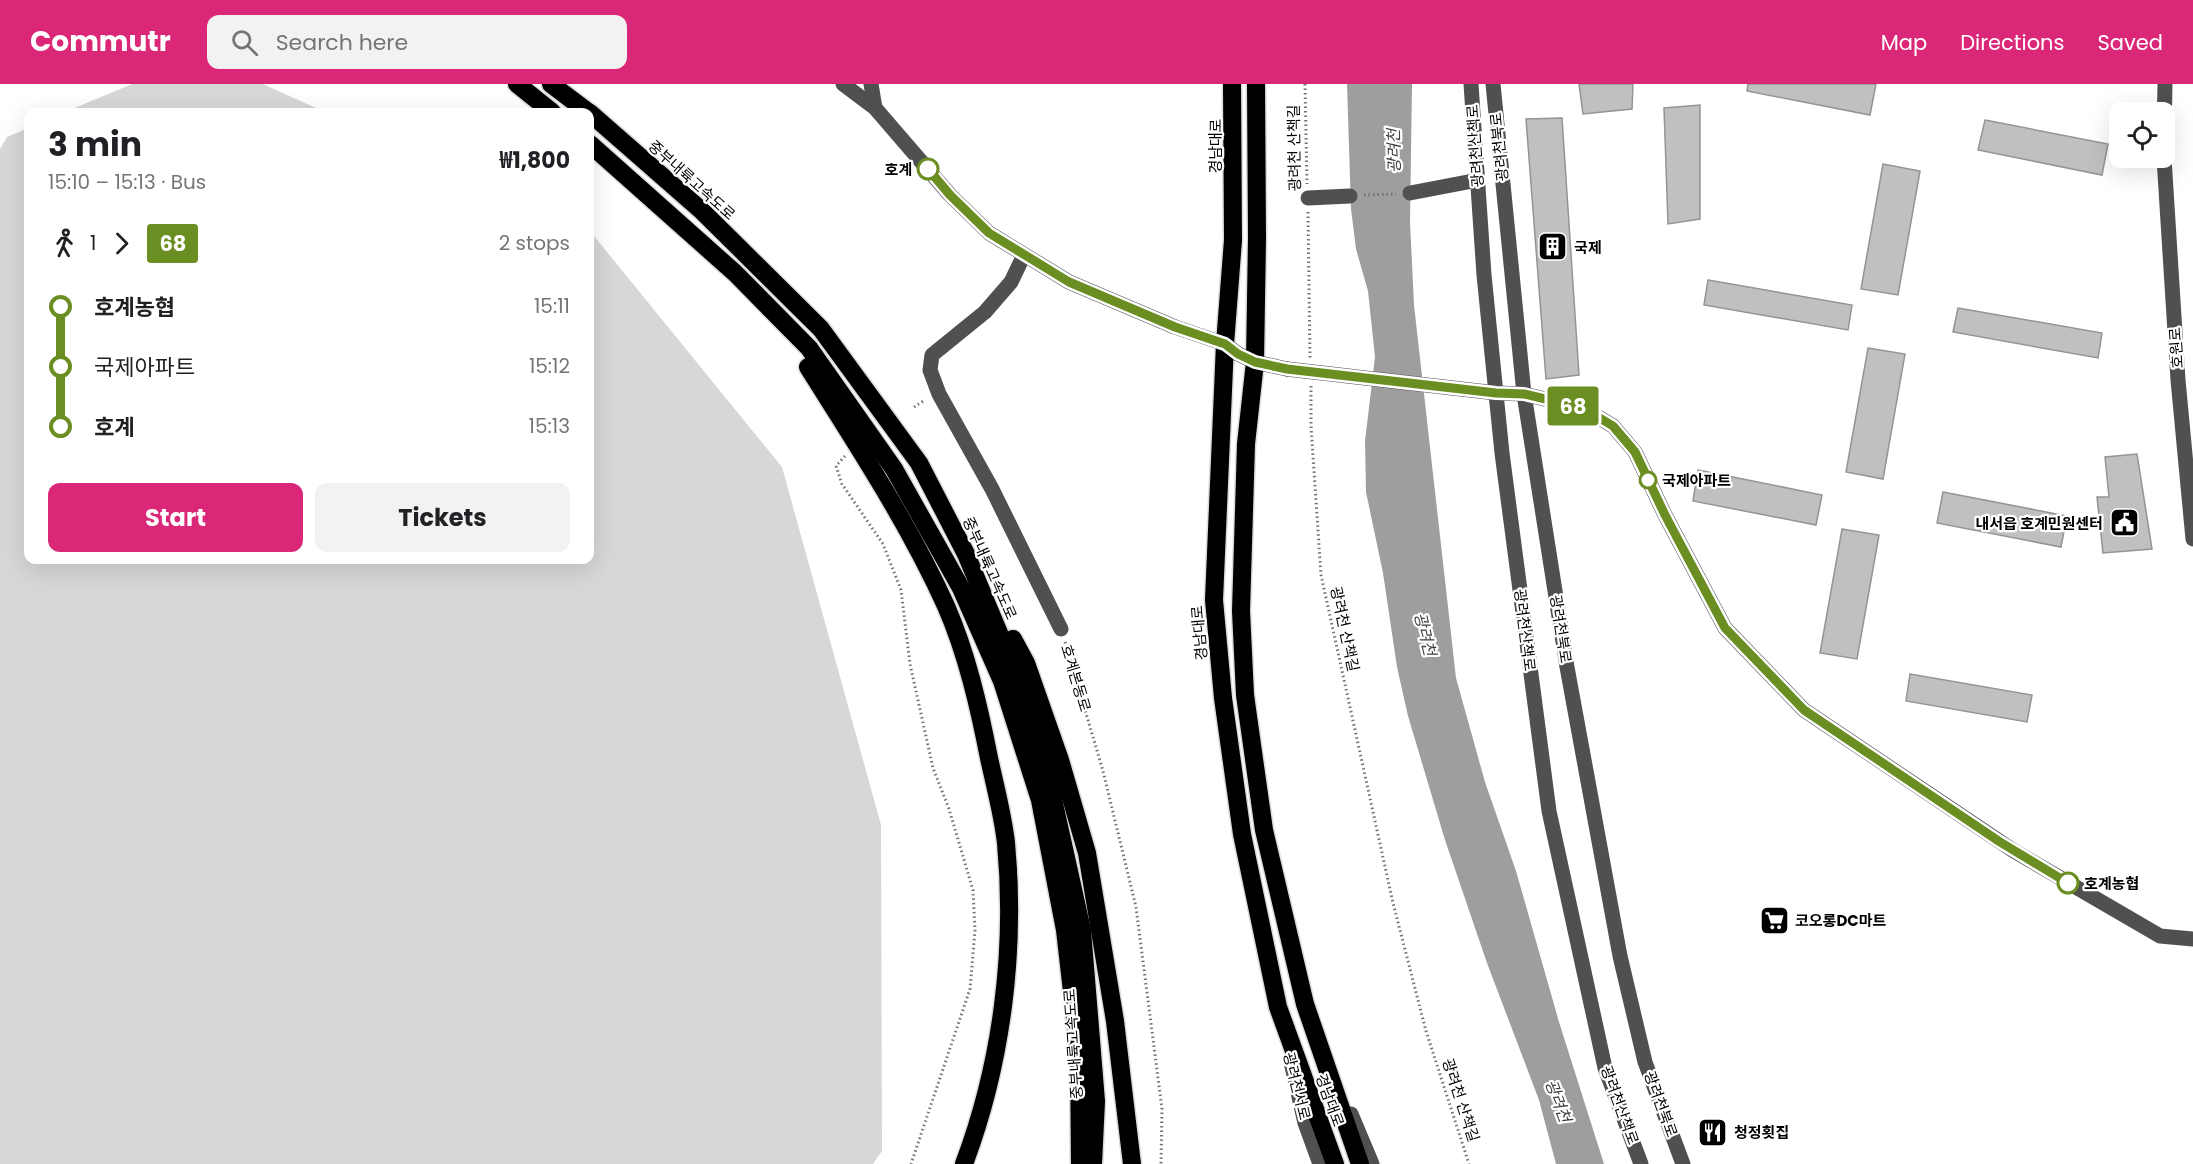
<!DOCTYPE html>
<meta charset="utf-8">
<style>
body{margin:0;font-family:Poppins,"Noto Sans KR",sans-serif;background:#f2f2f2;color:#202124;height:100vh;display:flex;flex-direction:column;font-size:22px;white-space:nowrap}
*{box-sizing:border-box;margin:0}
p{font-size:20px;color:#757577}
.icon{flex:none;width:33px;height:33px;fill:none;stroke:currentColor;stroke-width:2;stroke-linecap:round;stroke-linejoin:round}
.map{position:relative;flex:1;overflow:hidden}
.sheet{position:absolute;left:24px;top:24px;width:570px;height:456px;display:flex;flex-direction:column;background:#fff;border-radius:12px;box-shadow:0 6px 24px #0002}
.sheet>*{flex:none}
.badge{padding:0 12px;border-radius:4px;font-size:21px;line-height:39px}
.controls{position:absolute;left:2109px;top:18px;display:grid;gap:12px}
.controls a{display:grid;place-items:center;width:66px;height:66px;border-radius:12px;background:#fff;box-shadow:0 6px 24px #0002;font-size:30px}
.map>.badge{position:absolute;translate:-50% -50%;box-shadow:0 0 0 3px #fff}
.legs{display:flex;align-items:center;gap:9px;height:66px;padding:0 24px;font-size:20px}
.legs p{margin-inline-start:auto}
.summary{display:flex;align-items:center;justify-content:space-between;height:102px;padding:0 24px}
h1{font-size:33px;font-weight:700;line-height:45px}
.cta{display:flex;gap:12px;margin-top:auto;padding:12px 24px}
.cta a{flex:1;height:69px;border-radius:12px;background:#db2777;color:#fff;font-size:24px;font-weight:700;line-height:69px;text-align:center}
.cta a+a{background:#f2f2f2;color:#202124}
ul{padding:0 24px;list-style:none}
li{display:flex;align-items:center;gap:21px;height:60px;font-size:22px}
li i{display:grid;place-items:center;width:9px;height:100%;margin:0 8px;background:currentColor}
li i::after{content:'';width:15px;height:15px;margin:-8px;border:4px solid;border-radius:50%;background:#fff}
li p{margin-inline-start:auto}
li:first-child i{background:linear-gradient(#0000 50%,currentColor 0)}
li:last-child i{background:linear-gradient(currentColor 50%,#0000 0)}
header{display:flex;align-items:center;gap:36px;box-sizing:border-box;height:84px;padding:0 30px;background:#db2777;color:#fff}
header strong{font-size:28px}
nav{display:flex;gap:33px;margin-inline-start:auto;font-size:21px}
.search{width:420px;height:54px;background:#f2f2f2;display:flex;align-items:center;gap:15px;box-sizing:border-box;padding:0 21px;border-radius:12px;color:#757577;font-size:22px}
.map>svg:first-child{display:block}
.green{fill:#d7d7d7}
.water{fill:#9e9e9e}
.building{fill:#c0c0c0;stroke:#949494;stroke-width:1.5}
.lines{fill:none;stroke-linecap:round;stroke-linejoin:round}
.highway-casing{stroke:#dbdbdb;stroke-width:21}
.path{stroke:#727272;stroke-width:3;stroke-dasharray:1.5 3;stroke-linecap:butt}
.minor{stroke:#505050;stroke-width:15}
.highway{stroke:#000;stroke-width:18}
.minor-bridge{stroke:#505050;stroke-width:15}
.line-1-casing{stroke:#fff;stroke-width:14}
.line-1{stroke:#6b8e23;stroke-width:9}
.stop-1-dot{fill:#fff;stroke:#6b8e23;stroke-width:3}
.labels{text-anchor:middle;dominant-baseline:central;stroke-width:4.5;stroke-linejoin:round;paint-order:stroke}
.street-label{font-size:15px;fill:#000;stroke:#fff}
.stop-label{font-size:15px;font-weight:bold;fill:#000;stroke:#fff;text-anchor:start}
.poi-label{font-size:15px;font-weight:bold;fill:#000;stroke:#fff;text-anchor:start}
.water-label{font-size:16px;font-style:italic;fill:#3f3f3f;stroke:#fff}
</style>
<header>
<strong>Commutr</strong>
<div class="search"><svg class="icon" aria-label="search" viewBox="0 0 24 24"><circle cx="10" cy="10" r="6"/><path d="M15 15l6 6"/></svg>Search here</div>
<nav><a>Map</a><a>Directions</a><a>Saved</a></nav>
</header>
<div class="map">
<svg width="2193" height="1080" viewBox="0 0 2193 1080">
<rect width="100%" height="100%" fill="#fff"/>
<g class="green">
<path d="M132 0H263L325 28H65Z"/>
<path d="M28 44V476H590V149L594 152 782 383 881 741 882 1067 873 1080H0V65L7 53Z"/>
</g>
<path class="water" d="M1347 0H1412L1410 138 1414 221 1456 594 1485 698 1516 787 1559 938 1604 1080H1556L1539 1016 1487 879 1445 756 1408 632 1397 583 1383 489 1366 408 1365 357 1375 273 1368 207 1356 165 1351 125Z"/>
<g class="building">
<path d="M1579 0H1633L1632 25 1583 30Z"/>
<path d="M1748 0H1876L1870 31 1747 7Z"/>
<path d="M1700 21V135L1668 140 1664 24Z"/>
<path d="M1562 34 1579 291 1546 295 1526 35Z"/>
<path d="M1985 36 2108 60 2102 91 1978 66Z"/>
<path d="M1883 80 1920 87 1898 211 1861 205Z"/>
<path d="M1708 196 1852 221 1848 246 1704 221Z"/>
<path d="M1958 224 2102 249 2098 274 1953 248Z"/>
<path d="M1868 264 1905 270 1883 395 1846 388Z"/>
<path d="M2137 370 2152 465 2103 469 2097 413H2109L2105 373Z"/>
<path d="M1698 386 1822 411 1816 441 1693 417Z"/>
<path d="M1943 408 2067 432 2061 463 1937 439Z"/>
<path d="M1842 445 1879 451 1857 575 1820 569Z"/>
<path d="M1910 590 2032 611 2027 638 1906 617Z"/>
</g>
<g class="lines">
<defs>
<g id="highway">
<path d="M517 0 552 28"/>
<path d="M551 0 588 28"/>
<path d="M1232 0 1233 156 1225 260 1214 516 1223 614 1242 750 1278 923 1335 1080"/>
<path d="M1256 0 1257 154 1255 278 1246 360 1241 527 1245 611 1264 746 1305 920 1360 1080"/>
<path d="M590 29 702 127 821 245 919 379 966 470 1014 585 1049 697 1082 846 1096 1017 1093 1080"/>
<path d="M590 60 735 189 809 264 894 385 961 504 1002 597 1040 716 1065 846 1079 969 1080 1080"/>
<path d="M808 283C857 361 908 438 946 522 967 570 979 623 989 674 995 702 1003 731 1006 759 1016 866 1002 979 964 1080"/>
<path d="M1013 555 1026 579 1060 676 1087 769 1115 937 1132 1080"/>
</g>
</defs>
<use href="#highway" class="highway-casing"/>
<g class="path">
<path d="M1305 0 1307 100"/>
<path d="M1364 111 1396 110"/>
<path d="M1308 128 1310 274"/>
<path d="M1311 302V342L1321 491 1393 819 1426 947 1469 1080"/>
<path d="M914 323 925 316"/>
<path d="M845 372 836 382 842 400 883 460 901 506 910 580 933 684 949 725 973 806 975 846 970 905 911 1080"/>
<path d="M1065 558 1103 687 1136 823 1162 1025 1161 1080"/>
</g>
<g class="minor">
<path d="M843 0 875 24 950 111 989 149 1069 198 1175 243 1225 260 1238 270 1255 278 1287 285"/>
<path d="M871 0 875 24"/>
<path d="M1471 0 1484 191 1502 369 1549 727 1605 984 1641 1080"/>
<path d="M1493 0 1524 310 1567 583 1620 872 1645 978 1683 1080"/>
<path d="M2164 50 2165 0"/>
<path d="M2164 74 2178 296 2193 455"/>
<path d="M1410 109 1478 96"/>
<path d="M1308 114 1350 112"/>
<path d="M1024 171 1011 198 985 228 932 271 930 286 939 310 992 405 1061 545"/>
<path d="M1496 309 1524 310 1583 324 1613 342 1635 368 1665 431 1725 544 1804 626 2014 767 2160 852 2193 855"/>
<path d="M1291 978 1305 1039 1320 1080"/>
<path d="M1351 1030 1372 1080"/>
</g>
<use href="#highway" class="highway"/>
<path class="minor-bridge" d="M1287 285 1496 309"/>
</g>
<g class="lines">
<defs>
<path id="line-1" d="M928 85 950 111 989 149 1069 198 1175 243 1225 260 1238 270 1255 278 1287 285 1496 309 1524 310 1583 324 1613 342 1635 368 1665 431 1725 544 1804 626 2000 758 2068 799"/>
</defs>
<use href="#line-1" class="line-1-casing"/>
<use href="#line-1" class="line-1"/>
</g>
<defs>
<symbol id="building-square" viewBox="-11 -11 22 22"><rect x="-9" y="-9" width="18" height="18" rx="4" fill="#000" stroke="#fff"/><path d="M-4-6H4V6H1V3H-1V6H-4ZM-2.5-4.3h1.7v1.8h-1.7ZM.8-4.3h1.7v1.8H.8ZM-2.5-1h1.7V.8h-1.7ZM.8-1h1.7V.8H.8Z" fill="#fff"/></symbol>
<symbol id="civic-square" viewBox="-11 -11 22 22"><rect x="-9" y="-9" width="18" height="18" rx="4" fill="#000" stroke="#fff"/><path d="M-.6-6.5H3V-4.5H.6V-3L4-1V1h2V6H-6V1h2V-1L-.6-3ZM-1.2 2.5V6h2.4V2.5Z" fill="#fff"/></symbol>
<symbol id="supermarket-square" viewBox="-11 -11 22 22"><rect x="-9" y="-9" width="18" height="18" rx="4" fill="#000" stroke="#fff"/><path d="M-6-5.5h2.5l.6 2H6L4.5 2H-2.5L-4.4-4H-6ZM-1.5 3.2a1.3 1.3 0 1 0 .1 0ZM3 3.2a1.3 1.3 0 1 0 .1 0Z" fill="#fff"/></symbol>
<symbol id="restaurant-square" viewBox="-11 -11 22 22"><rect x="-9" y="-9" width="18" height="18" rx="4" fill="#000" stroke="#fff"/><path d="M-5-6h1v4h1v-4h1v4h1v-4h1v5L-1.5 .5V6h-2V.5L-5-1ZM5-6V6H3V1.5H1.5Q1.5-4 5-6Z" fill="#fff"/></symbol>
</defs>
<g fill-rule="evenodd">
<use href="#building-square" x="1536" y="146" width="33" height="33"/>
<use href="#civic-square" x="2108" y="422" width="33" height="33"/>
<use href="#supermarket-square" x="1758" y="820" width="33" height="33"/>
<use href="#restaurant-square" x="1696" y="1032" width="33" height="33"/>
</g>
<g class="stop-1-dot">
<circle cx="928" cy="85" r="10"/>
<circle cx="1648" cy="396" r="8"/>
<circle cx="2068" cy="799" r="10"/>
</g>
<g class="labels">
<g class="street-label">
<text transform="translate(1215 62) rotate(-90)">경남대로</text>
<text transform="translate(1475 62) rotate(-94)">광려천산책로</text>
<text transform="translate(1499 63) rotate(-96)">광려천북로</text>
<text transform="translate(1294 64) rotate(-91)">광려천 산책길</text>
<text transform="translate(692 96) rotate(42)">중부내륙고속도로</text>
<text transform="translate(2176 264) rotate(-94)">호원로</text>
<text transform="translate(990 484) rotate(66)">중부내륙고속도로</text>
<text transform="translate(1345 545) rotate(78)">광려천 산책길</text>
<text transform="translate(1561 545) rotate(81)">광려천북로</text>
<text transform="translate(1525 546) rotate(83)">광려천산책로</text>
<text transform="translate(1199 549) rotate(-95)">경남대로</text>
<text transform="translate(1076 594) rotate(73)">호계본동로</text>
<text transform="translate(1073 960) rotate(-94)">중부내륙고속도로</text>
<text transform="translate(1297 1002) rotate(76)">광려천서로</text>
<text transform="translate(1330 1016) rotate(70)">경남대로</text>
<text transform="translate(1461 1016) rotate(72)">광려천 산책길</text>
<text transform="translate(1661 1020) rotate(70)">광려천북로</text>
<text transform="translate(1620 1021) rotate(70)">광려천산책로</text>
</g>
<g class="stop-label">
<text x="912" y="85" text-anchor="end">호계</text>
<text x="1662" y="396">국제아파트</text>
<text x="2084" y="799">호계농협</text>
</g>
<g class="poi-label">
<text x="1574" y="163">국제</text>
<text x="2103" y="439" text-anchor="end">내서읍 호계민원센터</text>
<text x="1795" y="836">코오롱DC마트</text>
<text x="1734" y="1048">청정횟집</text>
</g>
<g class="water-label">
<text transform="translate(1394 67) rotate(-91)">광려천</text>
<text transform="translate(1425 550) rotate(76)">광려천</text>
<text transform="translate(1558 1017) rotate(69)">광려천</text>
</g>
</g>
</svg>
<div class="controls">
<a><svg class="icon" aria-label="locate" viewBox="0 0 24 24"><circle cx="12" cy="12" r="6"/><path d="M12 2v4M12 18v4M2 12h4M18 12h4"/></svg></a>
</div>
<b class="badge" style="left:1573px;top:322px;background:#6b8e23;color:#fff">68</b>
<section class="sheet">
<div class="summary"><div><h1>3 min</h1><p>15:10 – 15:13 · Bus</p></div><b>₩1,800</b></div>
<div class="legs"><svg class="icon" aria-label="walk" viewBox="0 0 24 24"><circle cx="13" cy="4" r="2"/><path d="M13 8l-2 6 4 7M11 14l-3 7M7 12l3-4h3l4 4"/></svg>1<svg class="icon" aria-label="forward" viewBox="0 0 24 24"><path d="M9 5l7 7-7 7"/></svg><b class="badge" style="background:#6b8e23;color:#fff">68</b><p>2 stops</p></div>
<ul>
<li><i style="color:#6b8e23"></i><b>호계농협</b><p>15:11</p></li>
<li><i style="color:#6b8e23"></i><span>국제아파트</span><p>15:12</p></li>
<li><i style="color:#6b8e23"></i><b>호계</b><p>15:13</p></li>
</ul>
<div class="cta"><a>Start</a><a>Tickets</a></div>
</section>
</div>
